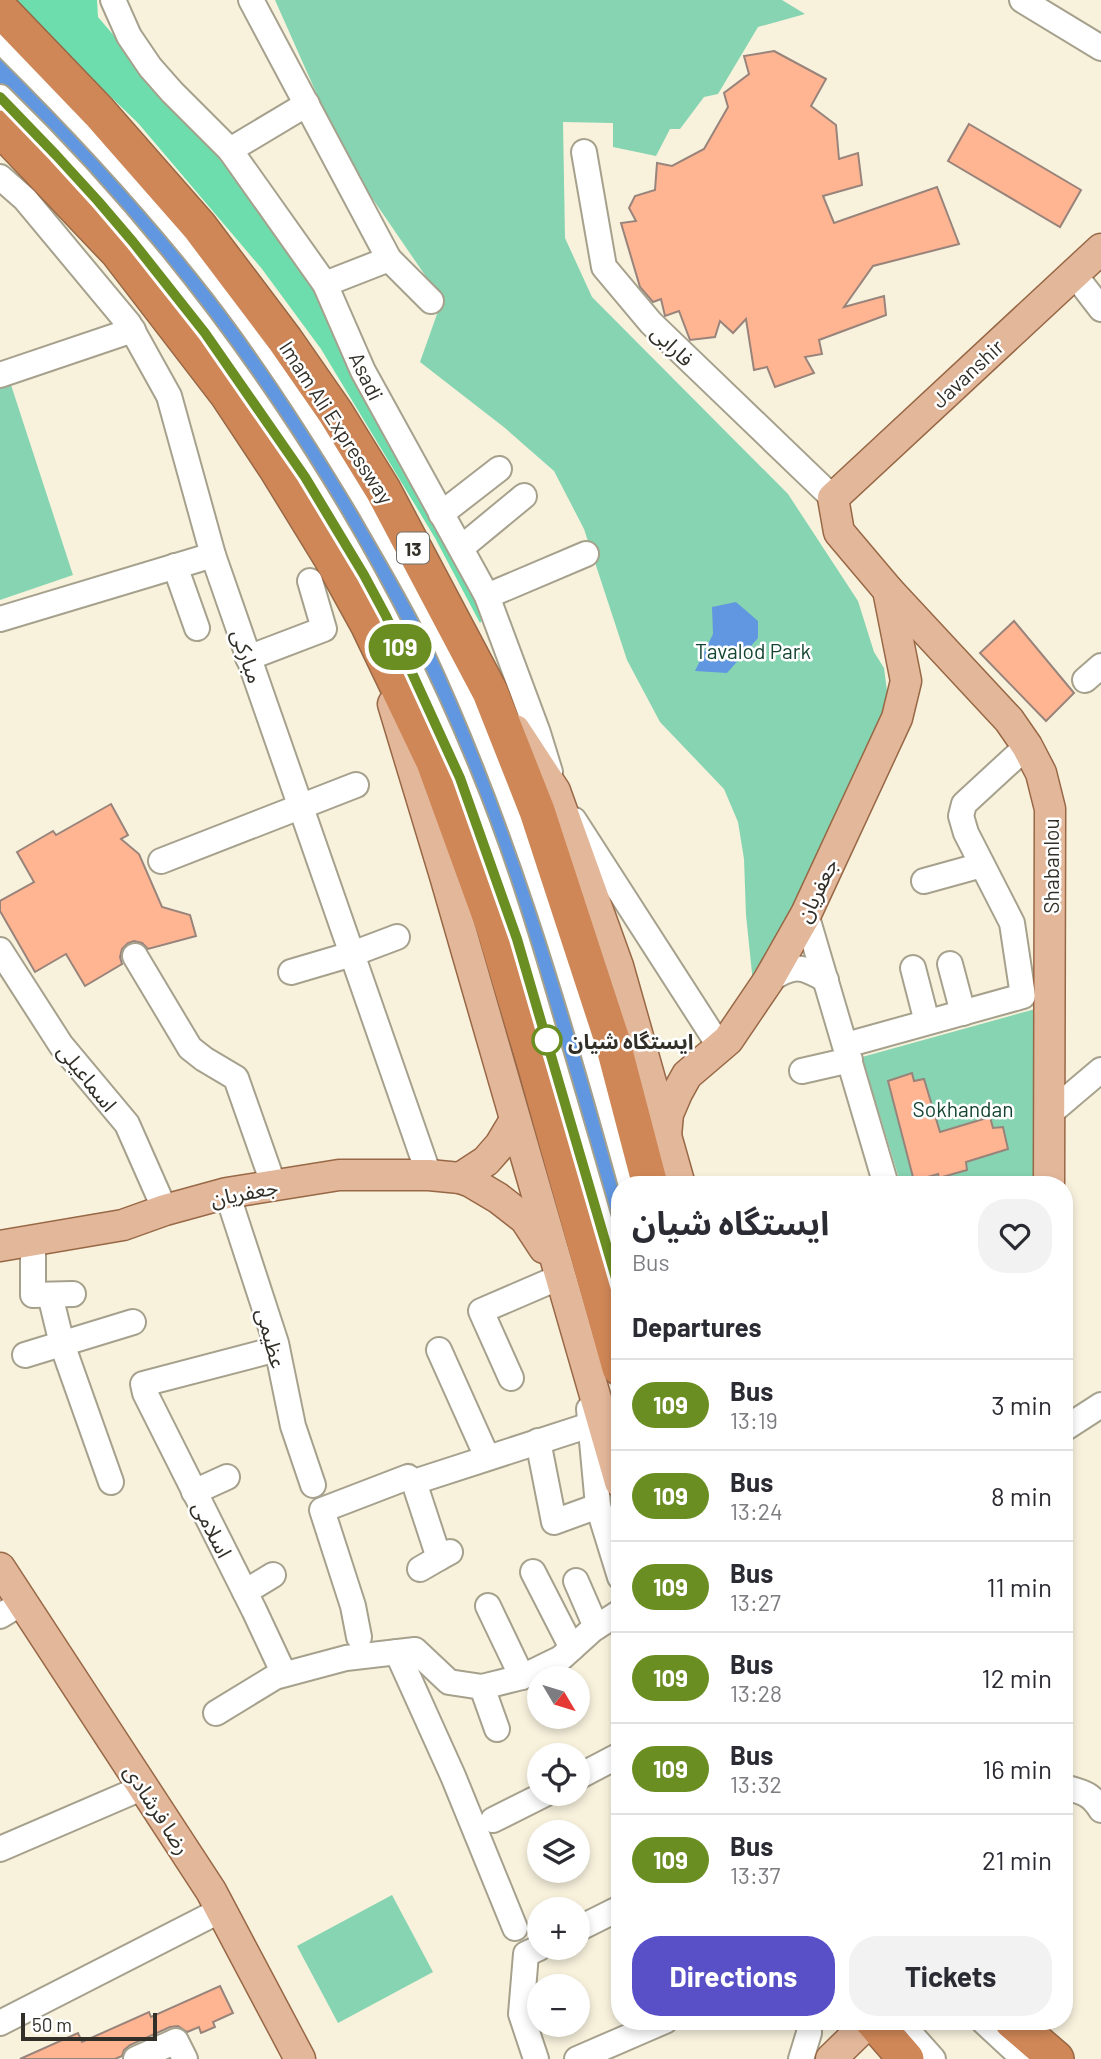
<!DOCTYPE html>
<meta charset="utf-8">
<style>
body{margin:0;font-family:Barlow,"Noto Sans Arabic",sans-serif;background:#f2f2f3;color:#2b2b33;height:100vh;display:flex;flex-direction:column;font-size:26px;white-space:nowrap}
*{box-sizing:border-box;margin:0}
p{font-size:23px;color:#7c7c81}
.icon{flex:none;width:38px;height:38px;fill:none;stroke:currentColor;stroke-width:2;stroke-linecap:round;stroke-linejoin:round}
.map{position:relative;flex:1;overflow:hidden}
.panel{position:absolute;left:611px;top:1176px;width:462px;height:854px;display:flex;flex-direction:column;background:#fff;border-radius:28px;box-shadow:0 4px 10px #0003}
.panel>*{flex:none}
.badge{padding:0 14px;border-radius:23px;font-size:24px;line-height:46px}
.needle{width:46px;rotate:128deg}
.tools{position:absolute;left:527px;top:1666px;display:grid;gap:14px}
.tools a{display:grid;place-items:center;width:63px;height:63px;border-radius:50%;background:#fff;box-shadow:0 4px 10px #0003;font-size:35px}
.scale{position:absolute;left:21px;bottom:18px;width:136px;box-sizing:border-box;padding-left:7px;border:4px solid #312f27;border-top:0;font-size:19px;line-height:24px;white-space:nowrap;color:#312f27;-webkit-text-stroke:5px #fff;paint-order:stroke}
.map>.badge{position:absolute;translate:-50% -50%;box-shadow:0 0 0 4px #fff}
h2{padding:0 21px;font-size:26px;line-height:63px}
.round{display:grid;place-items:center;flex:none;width:74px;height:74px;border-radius:28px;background:#f2f2f3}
.overview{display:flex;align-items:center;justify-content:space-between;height:119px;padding:0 21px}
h1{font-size:33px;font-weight:700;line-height:52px}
.primary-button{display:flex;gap:14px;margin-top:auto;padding:14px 21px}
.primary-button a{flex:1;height:80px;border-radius:28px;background:#5950c8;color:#fff;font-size:28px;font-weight:700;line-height:80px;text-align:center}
.primary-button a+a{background:#f2f2f3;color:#2b2b33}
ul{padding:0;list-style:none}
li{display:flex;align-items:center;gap:21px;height:91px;padding:0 21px;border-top:2px solid #e1e1e2}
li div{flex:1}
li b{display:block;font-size:26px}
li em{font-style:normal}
li .badge{min-width:77px;font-weight:700;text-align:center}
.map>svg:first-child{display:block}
.green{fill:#86d4b1}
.forest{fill:#6eddad}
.water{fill:#6197e0}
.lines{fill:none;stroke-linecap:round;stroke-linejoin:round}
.river{stroke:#6197e0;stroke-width:33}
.building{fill:#ffb492;stroke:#98847b;stroke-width:2}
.minor-casing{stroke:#a6a18d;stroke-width:28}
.major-casing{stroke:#986846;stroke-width:33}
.highway-casing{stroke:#986846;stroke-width:38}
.minor{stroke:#fff;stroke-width:24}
.major{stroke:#e3b79a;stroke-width:30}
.highway{stroke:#d08757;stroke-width:35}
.line-casing{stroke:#fff;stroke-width:16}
.line{stroke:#6b8e23;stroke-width:10}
.stop-dot{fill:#fff;stroke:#6b8e23;stroke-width:3.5}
.labels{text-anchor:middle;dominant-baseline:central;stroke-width:5;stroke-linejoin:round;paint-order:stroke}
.shield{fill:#fff;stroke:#6f6d68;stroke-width:2}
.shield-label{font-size:19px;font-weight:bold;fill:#312f27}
.street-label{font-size:21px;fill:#312f27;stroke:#fff}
.park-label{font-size:21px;fill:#154532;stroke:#fff}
.stop-label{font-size:21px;font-weight:bold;fill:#312f27;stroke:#fff;text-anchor:start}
</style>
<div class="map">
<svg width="1101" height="2059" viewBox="0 0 1101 2059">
<rect width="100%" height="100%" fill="#f8f2dd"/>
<g class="green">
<path d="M275 0H782L805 14 758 27 718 94 704 97 680 129H670L656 156 613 147V123L563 122 565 238 592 297 788 494 858 601 874 652 884 668 887 691 884 714 789 915 753 983 746 915 744 859 738 822 724 789 660 722 627 660 584 529 554 471 505 428 420 362 442 300 346 160Z"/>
<path d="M11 385 73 575 0 600V388Z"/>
<path d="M1039 1008V1185H901L862 1057Z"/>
<path d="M392 1895 433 1972 338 2023 297 1946Z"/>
</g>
<path class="forest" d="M10 0H97L98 17 242 185 313 287 486 615 480 623 435 538 321 349 262 269 138 123Z"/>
<path class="water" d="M736 602 758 621V638L727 673 695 671 713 634 712 607Z"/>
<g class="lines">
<path class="river" d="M0 68C55 123 110 180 159 239 224 318 282 403 336 490 378 558 418 628 451 701 526 867 568 1047 620 1221"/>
</g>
<g class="building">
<path d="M774 51 826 79 811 106 836 125 839 159 858 153 862 185 823 196 834 223 937 187 959 244 873 266 844 307 884 296 886 315 819 340 822 354 805 357 814 373 775 387 767 367 754 370 746 319 733 333 720 321 715 337 690 340 679 311 665 316 661 299 653 302 640 287 621 223 636 221 629 208 635 196 655 190 657 163 672 166 704 149 728 107 724 93 749 74 744 56Z"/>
<path d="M969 124 1081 190 1060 227 948 161Z"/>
<path d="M1014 621 1074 693 1046 721 980 653Z"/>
<path d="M111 804 128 835 121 839 139 854 162 907 190 915 196 936 148 949 142 943 134 941 128 943 122 949 120 957 122 964 85 986 66 954 35 972 0 911V901L34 882 17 852 53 831 56 835Z"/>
<path d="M912 1073 914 1081 924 1079 940 1132 990 1117 993 1128 1003 1127 1008 1149 966 1162 967 1170 939 1178 938 1174 914 1181 888 1081Z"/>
<path d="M220 1986 233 2013 213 2022 215 2027 201 2033 199 2027 187 2032 178 2026 170 2027 130 2045 124 2050 122 2056 115 2059H20L78 2033 82 2042 149 2012 151 2017Z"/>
</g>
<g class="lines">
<defs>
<g id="minor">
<path d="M113 0 129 36 150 67 172 92 230 150 325 284 363 371 487 596 538 733 550 772"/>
<path d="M251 0 389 259 431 301"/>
<path d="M1022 0 1101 48"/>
<path d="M0 40C79 118 155 199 223 287 277 357 325 432 371 509 396 553 423 597 445 643 526 817 580 1000 631 1185"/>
<path d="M0 97C193 285 356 526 458 775 494 862 521 952 547 1042 572 1125 596 1209 620 1292"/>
<path d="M230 150 307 104"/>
<path d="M584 152 604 267 651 323 833 498"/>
<path d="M0 177 25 199 129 324 169 396 213 555 429 1175"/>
<path d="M1074 274 1101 309"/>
<path d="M325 284 389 259"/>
<path d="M0 375 133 330"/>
<path d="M441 514 499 469"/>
<path d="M461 548 524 496"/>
<path d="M175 566 197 628"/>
<path d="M487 596 586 554"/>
<path d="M0 619 213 555"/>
<path d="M248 658 324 629 310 581"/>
<path d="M1085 680 1101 666"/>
<path d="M574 820 720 1047"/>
<path d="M161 861 356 785"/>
<path d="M924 881 982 865"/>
<path d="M806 914 886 1185"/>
<path d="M0 950 61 1045 127 1124 165 1210"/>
<path d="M135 956 190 1048 204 1059 236 1078 274 1186"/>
<path d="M950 964 963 1013"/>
<path d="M913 968 927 1022"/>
<path d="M291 972 352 954 397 937"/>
<path d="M768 981C793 964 801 965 826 980"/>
<path d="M846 1045 1023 996 1012 923 966 833 961 816 964 804 1027 746"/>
<path d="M802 1071 850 1060"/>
<path d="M1049 1114 1101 1070"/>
<path d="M227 1193 276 1343 293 1426 313 1485"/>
<path d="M33 1240V1295L73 1294"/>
<path d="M50 1295 62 1344 111 1482"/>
<path d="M277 1349 143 1384 145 1393 254 1610 284 1674"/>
<path d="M439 1350 487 1457"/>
<path d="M25 1355 133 1322"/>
<path d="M511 1378 481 1311 560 1277"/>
<path d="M589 1409 598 1506 620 1577"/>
<path d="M1064 1429 1101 1405"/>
<path d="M538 1441 554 1522 598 1506"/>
<path d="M414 1482 439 1558 450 1552"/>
<path d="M194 1492 227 1477"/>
<path d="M420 1569 439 1558"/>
<path d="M533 1572 572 1648"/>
<path d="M576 1581 596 1627"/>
<path d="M245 1592 273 1575"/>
<path d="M488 1606 522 1677"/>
<path d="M0 1616 23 1602"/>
<path d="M359 1637 353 1606 322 1510 408 1477 414 1482 590 1425"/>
<path d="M397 1652 453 1776 515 1928"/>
<path d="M482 1687 497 1729"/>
<path d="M216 1713 275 1677 346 1658 415 1650 449 1682 482 1687 522 1677 561 1658 592 1630 620 1612"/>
<path d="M578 1777 620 1755"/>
<path d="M1064 1787C1082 1792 1091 1793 1101 1810"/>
<path d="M493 1820 545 1794"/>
<path d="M0 1849 144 1787"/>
<path d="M578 1929 620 1908"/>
<path d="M899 2021 933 2059"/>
<path d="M983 2021 1024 2059"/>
<path d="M0 2023 221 1910"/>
<path d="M136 2059 176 2041 185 2059"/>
<path d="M536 2059 521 2014 526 1954 539 1948"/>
<path d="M577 2059 665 2021"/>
<path d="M801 2059 809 2033V2021"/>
</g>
<g id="major">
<path d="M393 704 445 876 620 1482"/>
<path d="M515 730 555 791 618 966 680 1185"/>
<path d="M666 1136 668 1114 677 1093 687 1075 728 1040 768 981 806 914 897 718 906 681 888 590"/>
<path d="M460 1178 486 1161 500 1145 515 1120"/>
<path d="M1049 1185 1050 809 1041 773 1027 746 1009 720 888 590 839 532 833 498 1101 249"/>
<path d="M0 1246 123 1225 165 1210 227 1193 339 1175H429L460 1178 471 1182 498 1198 525 1219 544 1248"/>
<path d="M0 1568 211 1891 300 2059"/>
<path d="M831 2059 870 2021"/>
</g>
<g id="highway">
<path d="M0 9 99 112 199 226 285 340 335 412 383 490 490 692 537 811 612 1040 650 1185"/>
<path d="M0 128 118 252 228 395 277 469 331 557 368 624 434 762 494 927 535 1064 620 1368"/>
<path d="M873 2021 906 2059"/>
<path d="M1012 2021 1056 2059"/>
</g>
</defs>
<use href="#minor" class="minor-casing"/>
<use href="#major" class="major-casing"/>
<use href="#highway" class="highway-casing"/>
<use href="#minor" class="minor"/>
<use href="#major" class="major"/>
<use href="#highway" class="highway"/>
</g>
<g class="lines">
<defs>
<path id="line" d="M0 97 56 155 98 201 133 242 205 333 305 477 364 575 386 616 460 778 517 939 620 1292"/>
</defs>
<use href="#line" class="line-casing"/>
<use href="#line" class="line"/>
</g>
<circle class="stop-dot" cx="547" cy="1040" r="14"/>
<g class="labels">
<rect class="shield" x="397" y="532.5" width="32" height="31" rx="5"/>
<g class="shield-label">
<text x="413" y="548">13</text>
</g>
<g class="street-label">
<text transform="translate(673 345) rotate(44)">فارابی</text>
<text transform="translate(967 373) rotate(-43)">Javanshir</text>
<text transform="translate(367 376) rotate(64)">Asadi</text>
<text transform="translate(337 422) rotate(57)">Imam Ali Expressway</text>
<text transform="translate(248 656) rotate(71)">مبارکی</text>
<text transform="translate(1050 866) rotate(-90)">Shabanlou</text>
<text transform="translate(816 890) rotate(-64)">جعفریان</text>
<text transform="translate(88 1077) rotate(51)">اسماعیلی</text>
<text transform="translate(244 1192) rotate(-11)">جعفریان</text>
<text transform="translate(272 1338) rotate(75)">عظیمی</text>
<text transform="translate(213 1529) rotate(63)">اسلامی</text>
<text transform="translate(158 1809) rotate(57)">رضا فرشادی</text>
</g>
<g class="park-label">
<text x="753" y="650">Tavalod Park</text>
<text x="963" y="1108">Sokhandan</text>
</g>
<g class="stop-label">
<text x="568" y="1040">ایستگاه شیان</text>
</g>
</g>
</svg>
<div class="tools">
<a><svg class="needle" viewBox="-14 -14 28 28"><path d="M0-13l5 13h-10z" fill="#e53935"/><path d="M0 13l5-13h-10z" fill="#7c7c81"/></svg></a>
<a><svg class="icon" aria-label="locate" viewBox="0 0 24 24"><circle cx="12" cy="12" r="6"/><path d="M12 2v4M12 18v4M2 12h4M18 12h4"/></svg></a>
<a><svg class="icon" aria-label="layers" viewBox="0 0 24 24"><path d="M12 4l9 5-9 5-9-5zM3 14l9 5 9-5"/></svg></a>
<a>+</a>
<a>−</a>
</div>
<div class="scale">50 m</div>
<b class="badge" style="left:400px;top:647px;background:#6b8e23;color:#fff">109</b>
<section class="panel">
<div class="overview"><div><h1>ایستگاه شیان</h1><p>Bus</p></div><a class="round"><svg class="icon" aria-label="heart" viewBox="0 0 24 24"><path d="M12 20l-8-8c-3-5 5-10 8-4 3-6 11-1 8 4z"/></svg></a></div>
<h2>Departures</h2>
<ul>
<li><span class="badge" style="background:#6b8e23;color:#fff">109</span><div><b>Bus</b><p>13:19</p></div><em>3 min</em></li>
<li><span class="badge" style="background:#6b8e23;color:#fff">109</span><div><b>Bus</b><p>13:24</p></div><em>8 min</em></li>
<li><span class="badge" style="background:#6b8e23;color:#fff">109</span><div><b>Bus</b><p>13:27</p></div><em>11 min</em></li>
<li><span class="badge" style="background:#6b8e23;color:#fff">109</span><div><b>Bus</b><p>13:28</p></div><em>12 min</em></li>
<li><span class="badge" style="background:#6b8e23;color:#fff">109</span><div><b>Bus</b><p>13:32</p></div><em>16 min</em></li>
<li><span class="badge" style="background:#6b8e23;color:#fff">109</span><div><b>Bus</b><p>13:37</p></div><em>21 min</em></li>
</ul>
<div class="primary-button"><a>Directions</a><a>Tickets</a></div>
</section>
</div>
